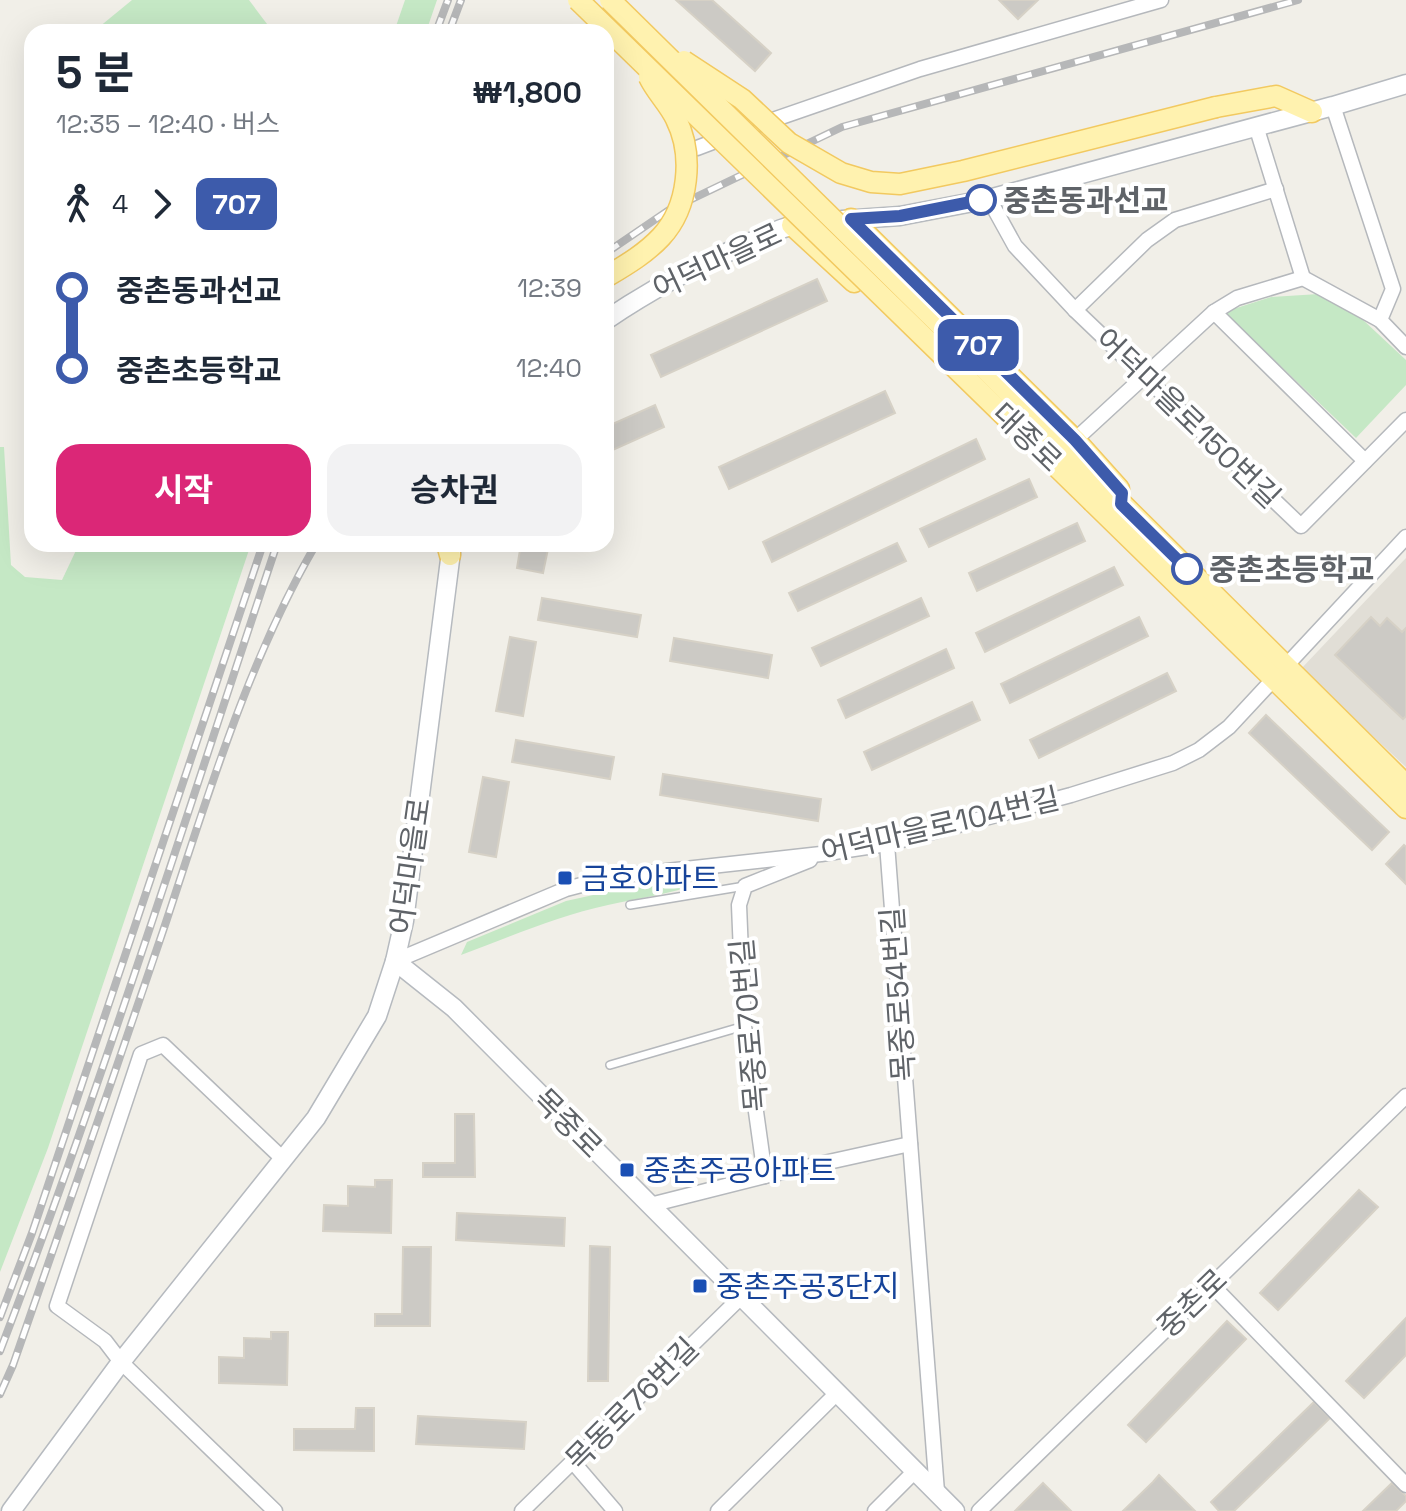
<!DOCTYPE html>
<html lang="ko">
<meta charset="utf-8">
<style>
body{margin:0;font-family:"Space Grotesk","Noto Sans KR",sans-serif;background:#f2f2f3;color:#1f2937;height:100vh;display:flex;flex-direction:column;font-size:30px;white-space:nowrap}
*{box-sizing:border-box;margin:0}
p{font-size:26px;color:#747a83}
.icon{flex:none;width:44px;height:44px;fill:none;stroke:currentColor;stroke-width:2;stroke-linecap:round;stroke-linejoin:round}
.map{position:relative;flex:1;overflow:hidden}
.drawer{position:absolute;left:24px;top:24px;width:590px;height:528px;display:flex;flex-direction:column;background:#fff;border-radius:24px;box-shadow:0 8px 32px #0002}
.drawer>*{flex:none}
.badge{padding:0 16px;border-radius:12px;font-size:28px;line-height:52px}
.map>.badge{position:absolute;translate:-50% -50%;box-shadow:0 0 0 4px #fff}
.legs{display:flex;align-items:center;gap:12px;height:88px;padding:0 32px;font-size:26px}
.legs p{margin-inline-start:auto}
.head{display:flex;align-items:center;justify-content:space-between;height:136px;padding:0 32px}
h1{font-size:44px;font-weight:700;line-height:60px}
.cta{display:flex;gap:16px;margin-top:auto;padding:16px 32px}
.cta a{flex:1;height:92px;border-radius:24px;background:#db2777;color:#fff;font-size:32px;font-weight:700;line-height:92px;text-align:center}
.cta a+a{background:#f2f2f3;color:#1f2937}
ul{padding:0 32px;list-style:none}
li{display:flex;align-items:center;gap:28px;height:80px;font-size:30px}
li i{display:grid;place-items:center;width:12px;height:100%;margin:0 10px;background:currentColor}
li i::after{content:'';width:20px;height:20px;margin:-10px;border:6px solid;border-radius:50%;background:#fff}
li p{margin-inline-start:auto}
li:first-child i{background:linear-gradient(#0000 50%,currentColor 0)}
li:last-child i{background:linear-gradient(currentColor 50%,#0000 0)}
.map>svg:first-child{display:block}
.education{fill:#e1ded6}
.green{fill:#c5e8c5}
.building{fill:#cccac5;stroke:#d6d1c6;stroke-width:2}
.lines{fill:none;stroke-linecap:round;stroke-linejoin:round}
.lane-casing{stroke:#b5b8bc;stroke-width:10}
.street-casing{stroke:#b5b8bc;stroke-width:17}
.secondary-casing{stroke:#b6babf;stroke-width:21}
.primary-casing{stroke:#f2c960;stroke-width:23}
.lane{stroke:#fff;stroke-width:7}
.street{stroke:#fff;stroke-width:14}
.secondary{stroke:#fff;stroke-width:18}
.primary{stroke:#fff2af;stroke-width:20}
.rail-casing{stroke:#b6b7b8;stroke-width:8}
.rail{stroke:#fff;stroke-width:5;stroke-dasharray:15;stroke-linecap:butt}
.primary-bridge-casing{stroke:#f2c960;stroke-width:23;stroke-linecap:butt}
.primary-bridge{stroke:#fff2af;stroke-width:20}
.line-1-casing{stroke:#fff;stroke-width:18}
.line-1{stroke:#3d5bab;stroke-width:12}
.stop-1-dot{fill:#fff;stroke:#3d5bab;stroke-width:4}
.transit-dot{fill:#1a4fb4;stroke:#fff;stroke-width:3}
.labels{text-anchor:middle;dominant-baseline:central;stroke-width:8;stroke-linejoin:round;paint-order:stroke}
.stop-label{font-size:30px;font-weight:bold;fill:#5f6368;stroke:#fff;text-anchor:start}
.street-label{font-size:30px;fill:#5f6368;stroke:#fff}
.transit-label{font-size:30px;fill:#164399;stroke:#fff;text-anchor:start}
</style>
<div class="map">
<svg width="1406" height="1511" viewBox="0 0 1406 1511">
<rect width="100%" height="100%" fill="#f1efe8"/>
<path class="education" d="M1406 558V767L1301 669Z"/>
<g class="green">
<path d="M132 0H249L273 32H93Z"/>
<path d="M405 0H437L426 32H394Z"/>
<path d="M1319 294 1362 319 1406 360V385L1356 438 1224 312 1271 297Z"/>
<path d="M0 447H4L11 565 25 577 62 580 79 544H251L48 1148 0 1272Z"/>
<path d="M643 884H699C669 894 639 898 608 905 558 916 509 937 461 955L467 942 566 901Z"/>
</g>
<g class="building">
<path d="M676 0H712L771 53 755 71Z"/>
<path d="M999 0H1038L1018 19Z"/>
<path d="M817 279 827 301 661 377 651 355Z"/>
<path d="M885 391 895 413 729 489 719 467Z"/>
<path d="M655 405 664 427 606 453V427Z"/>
<path d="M976 439 985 459 772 562 763 542Z"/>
<path d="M1029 479 1037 497 929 547 920 529Z"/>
<path d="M1077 523 1085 541 977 591 969 573Z"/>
<path d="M897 543 906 561 798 611 789 593Z"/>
<path d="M521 544H549L543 573 517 568Z"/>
<path d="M1114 567 1123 585 985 652 976 633Z"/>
<path d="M542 598 641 615 637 637 538 620Z"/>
<path d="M921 598 929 616 821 666 812 648Z"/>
<path d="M1139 617 1148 636 1010 703 1001 684Z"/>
<path d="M1371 617 1380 626 1387 618 1402 632 1406 628V716L1403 719 1335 655Z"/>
<path d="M510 637 536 642 523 716 496 711Z"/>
<path d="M674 638 772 655 768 678 670 661Z"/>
<path d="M946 649 954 668 846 718 838 700Z"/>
<path d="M1167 673 1176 691 1039 758 1030 740Z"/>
<path d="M972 702 980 720 872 770 864 752Z"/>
<path d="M1266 715 1389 832 1372 850 1249 733Z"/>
<path d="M516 740 614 757 610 779 512 762Z"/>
<path d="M663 774 821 799 818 821 660 795Z"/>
<path d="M483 777 509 782 496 857 469 852Z"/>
<path d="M1404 845 1406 847V884L1386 864Z"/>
<path d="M455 1114H474L475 1177H423V1163H455Z"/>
<path d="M375 1180H392L391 1233 323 1231 324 1205 348 1206V1186L375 1187Z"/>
<path d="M1359 1190 1378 1207 1278 1310 1260 1293Z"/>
<path d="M457 1213 565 1218 564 1246 456 1240Z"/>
<path d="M590 1246 610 1247 608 1381H588Z"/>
<path d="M403 1247H431L430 1326H375V1314H402Z"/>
<path d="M1406 1318V1355L1364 1398 1346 1381Z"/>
<path d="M1227 1321 1246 1339 1146 1442 1128 1425Z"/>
<path d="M271 1332H288L287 1385 219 1383V1357L244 1358V1338L271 1339Z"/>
<path d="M1314 1402 1330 1418 1234 1511H1219L1211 1502Z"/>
<path d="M356 1408H374V1451L294 1450V1429H355Z"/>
<path d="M418 1416 526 1422 524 1449 416 1444Z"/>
<path d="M1159 1475 1195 1511H1123L1153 1482Z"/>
<path d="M1043 1483 1071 1511H1015Z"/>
<path d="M1392 1483 1406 1496V1501L1396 1511H1363Z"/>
</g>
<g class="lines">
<defs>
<g id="lane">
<path d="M630 905 745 886"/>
<path d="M610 1065 744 1026"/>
</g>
<g id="street">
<path d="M1333 106 1393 289 1380 320"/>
<path d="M761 124 920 69 1161 0"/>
<path d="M1256 126 1303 278"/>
<path d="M697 148 726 137"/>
<path d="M989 199 1015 246 1075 310 1301 526 1406 420"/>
<path d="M1075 310 1147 240 1175 220 1276 189"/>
<path d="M1214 312 1365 461"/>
<path d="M1075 440 1214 312 1237 298 1303 278 1380 320 1406 347"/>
<path d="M887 844 937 1492"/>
<path d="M395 961 566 889 612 877 821 854 887 844 1071 795 1173 763 1199 750 1229 727 1406 537"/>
<path d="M765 1176 910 1144"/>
<path d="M650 1205 765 1176 744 1026 739 905 745 886 810 860"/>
<path d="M1211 1284 1406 1485"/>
<path d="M573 1462 615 1511"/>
<path d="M275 1511 121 1362 105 1341 57 1306 141 1054 163 1045 282 1158"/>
<path d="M522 1511 741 1297"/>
<path d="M718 1511 837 1393"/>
<path d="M875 1511 915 1471"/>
<path d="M979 1511 1406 1096"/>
</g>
<g id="secondary">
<path d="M842 220 900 216 989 199 1333 106 1406 84"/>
<path d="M606 320C653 288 705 261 758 239 774 232 788 225 805 223"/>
<path d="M395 961 454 1008 955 1511"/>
<path d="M11 1511 121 1362 316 1118 377 1016 395 961 404 921 452 544"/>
</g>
<g id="primary">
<path d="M1216 107 1276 96 1312 112"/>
<path d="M851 219 1075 440 1119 489"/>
<path d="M792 225 854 282"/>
<path d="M1107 489 1406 785"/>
<path d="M1093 502 1406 808"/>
<path d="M447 544 450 555"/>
</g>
</defs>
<use href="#lane" class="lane-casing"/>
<use href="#street" class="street-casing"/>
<use href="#secondary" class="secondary-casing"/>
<use href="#primary" class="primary-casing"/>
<use href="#lane" class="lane"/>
<use href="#street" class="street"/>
<use href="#secondary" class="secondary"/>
<use href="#primary" class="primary"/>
<defs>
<g id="rail">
<path d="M436 32 448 0"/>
<path d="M449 32 461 0"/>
<path d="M606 253 669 210 842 127 1298 0"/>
<path d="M0 1317 32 1233 263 544"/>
<path d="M0 1351C102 1085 187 813 277 544"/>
<path d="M0 1394 13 1365C63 1221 114 1076 163 931 207 799 246 665 316 544"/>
</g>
</defs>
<use href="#rail" class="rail-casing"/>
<use href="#rail" class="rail"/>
<defs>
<g id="primary-bridge">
<path d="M578 0 1093 502"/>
<path d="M610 0 1107 489"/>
<path d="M684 61 742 99 789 143 841 173 871 182 900 184 963 171 1216 107"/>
<path d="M606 277C626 265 645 254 661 237 689 207 694 155 676 119 669 104 656 92 649 77"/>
</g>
</defs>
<use href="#primary-bridge" class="primary-bridge-casing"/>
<use href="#primary-bridge" class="primary-bridge"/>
</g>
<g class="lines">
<defs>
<path id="line-1" d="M981 200 900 216 851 219 1075 440 1122 493 1121 504 1187 569"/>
</defs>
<use href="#line-1" class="line-1-casing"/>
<use href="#line-1" class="line-1"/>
</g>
<g class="stop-1-dot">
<circle cx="981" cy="200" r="14"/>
<circle cx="1187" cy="569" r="14"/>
</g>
<g class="transit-dot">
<rect x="557" y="870" width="16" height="16" rx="4"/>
<rect x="619" y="1162" width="16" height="16" rx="4"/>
<rect x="692" y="1278" width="16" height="16" rx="4"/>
</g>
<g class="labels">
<g class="stop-label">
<text x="1003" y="200">중촌동과선교</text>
<text x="1209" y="569">중촌초등학교</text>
</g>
<g class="street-label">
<text transform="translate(717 261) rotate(-25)">어덕마을로</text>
<text transform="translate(1188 418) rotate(44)">어덕마을로150번길</text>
<text transform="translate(1027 437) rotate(44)">대종로</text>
<text transform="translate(940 825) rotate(-13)">어덕마을로104번길</text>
<text transform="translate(410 866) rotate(-82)">어덕마을로</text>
<text transform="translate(898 994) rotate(-94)">목중로54번길</text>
<text transform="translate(749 1025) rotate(-95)">목중로70번길</text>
<text transform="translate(568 1123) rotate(45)">목중로</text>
<text transform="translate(1192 1303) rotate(-44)">중촌로</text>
<text transform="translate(632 1404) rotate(-45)">목동로76번길</text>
</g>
<g class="transit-label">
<text x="581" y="878">금호아파트</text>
<text x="643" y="1170">중촌주공아파트</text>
<text x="716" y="1286">중촌주공3단지</text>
</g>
</g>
</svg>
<b class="badge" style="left:978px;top:345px;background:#3d5bab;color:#fff">707</b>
<section class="drawer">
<div class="head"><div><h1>5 분</h1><p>12:35 – 12:40 · 버스</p></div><b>₩1,800</b></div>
<div class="legs"><svg class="icon" aria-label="walk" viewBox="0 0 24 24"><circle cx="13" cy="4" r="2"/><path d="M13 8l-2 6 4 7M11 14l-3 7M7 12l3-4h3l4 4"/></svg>4<svg class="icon" aria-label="forward" viewBox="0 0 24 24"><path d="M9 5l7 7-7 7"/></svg><b class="badge" style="background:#3d5bab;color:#fff">707</b></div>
<ul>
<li><i style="color:#3d5bab"></i><b>중촌동과선교</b><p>12:39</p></li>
<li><i style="color:#3d5bab"></i><b>중촌초등학교</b><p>12:40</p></li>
</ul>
<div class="cta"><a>시작</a><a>승차권</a></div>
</section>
</div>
